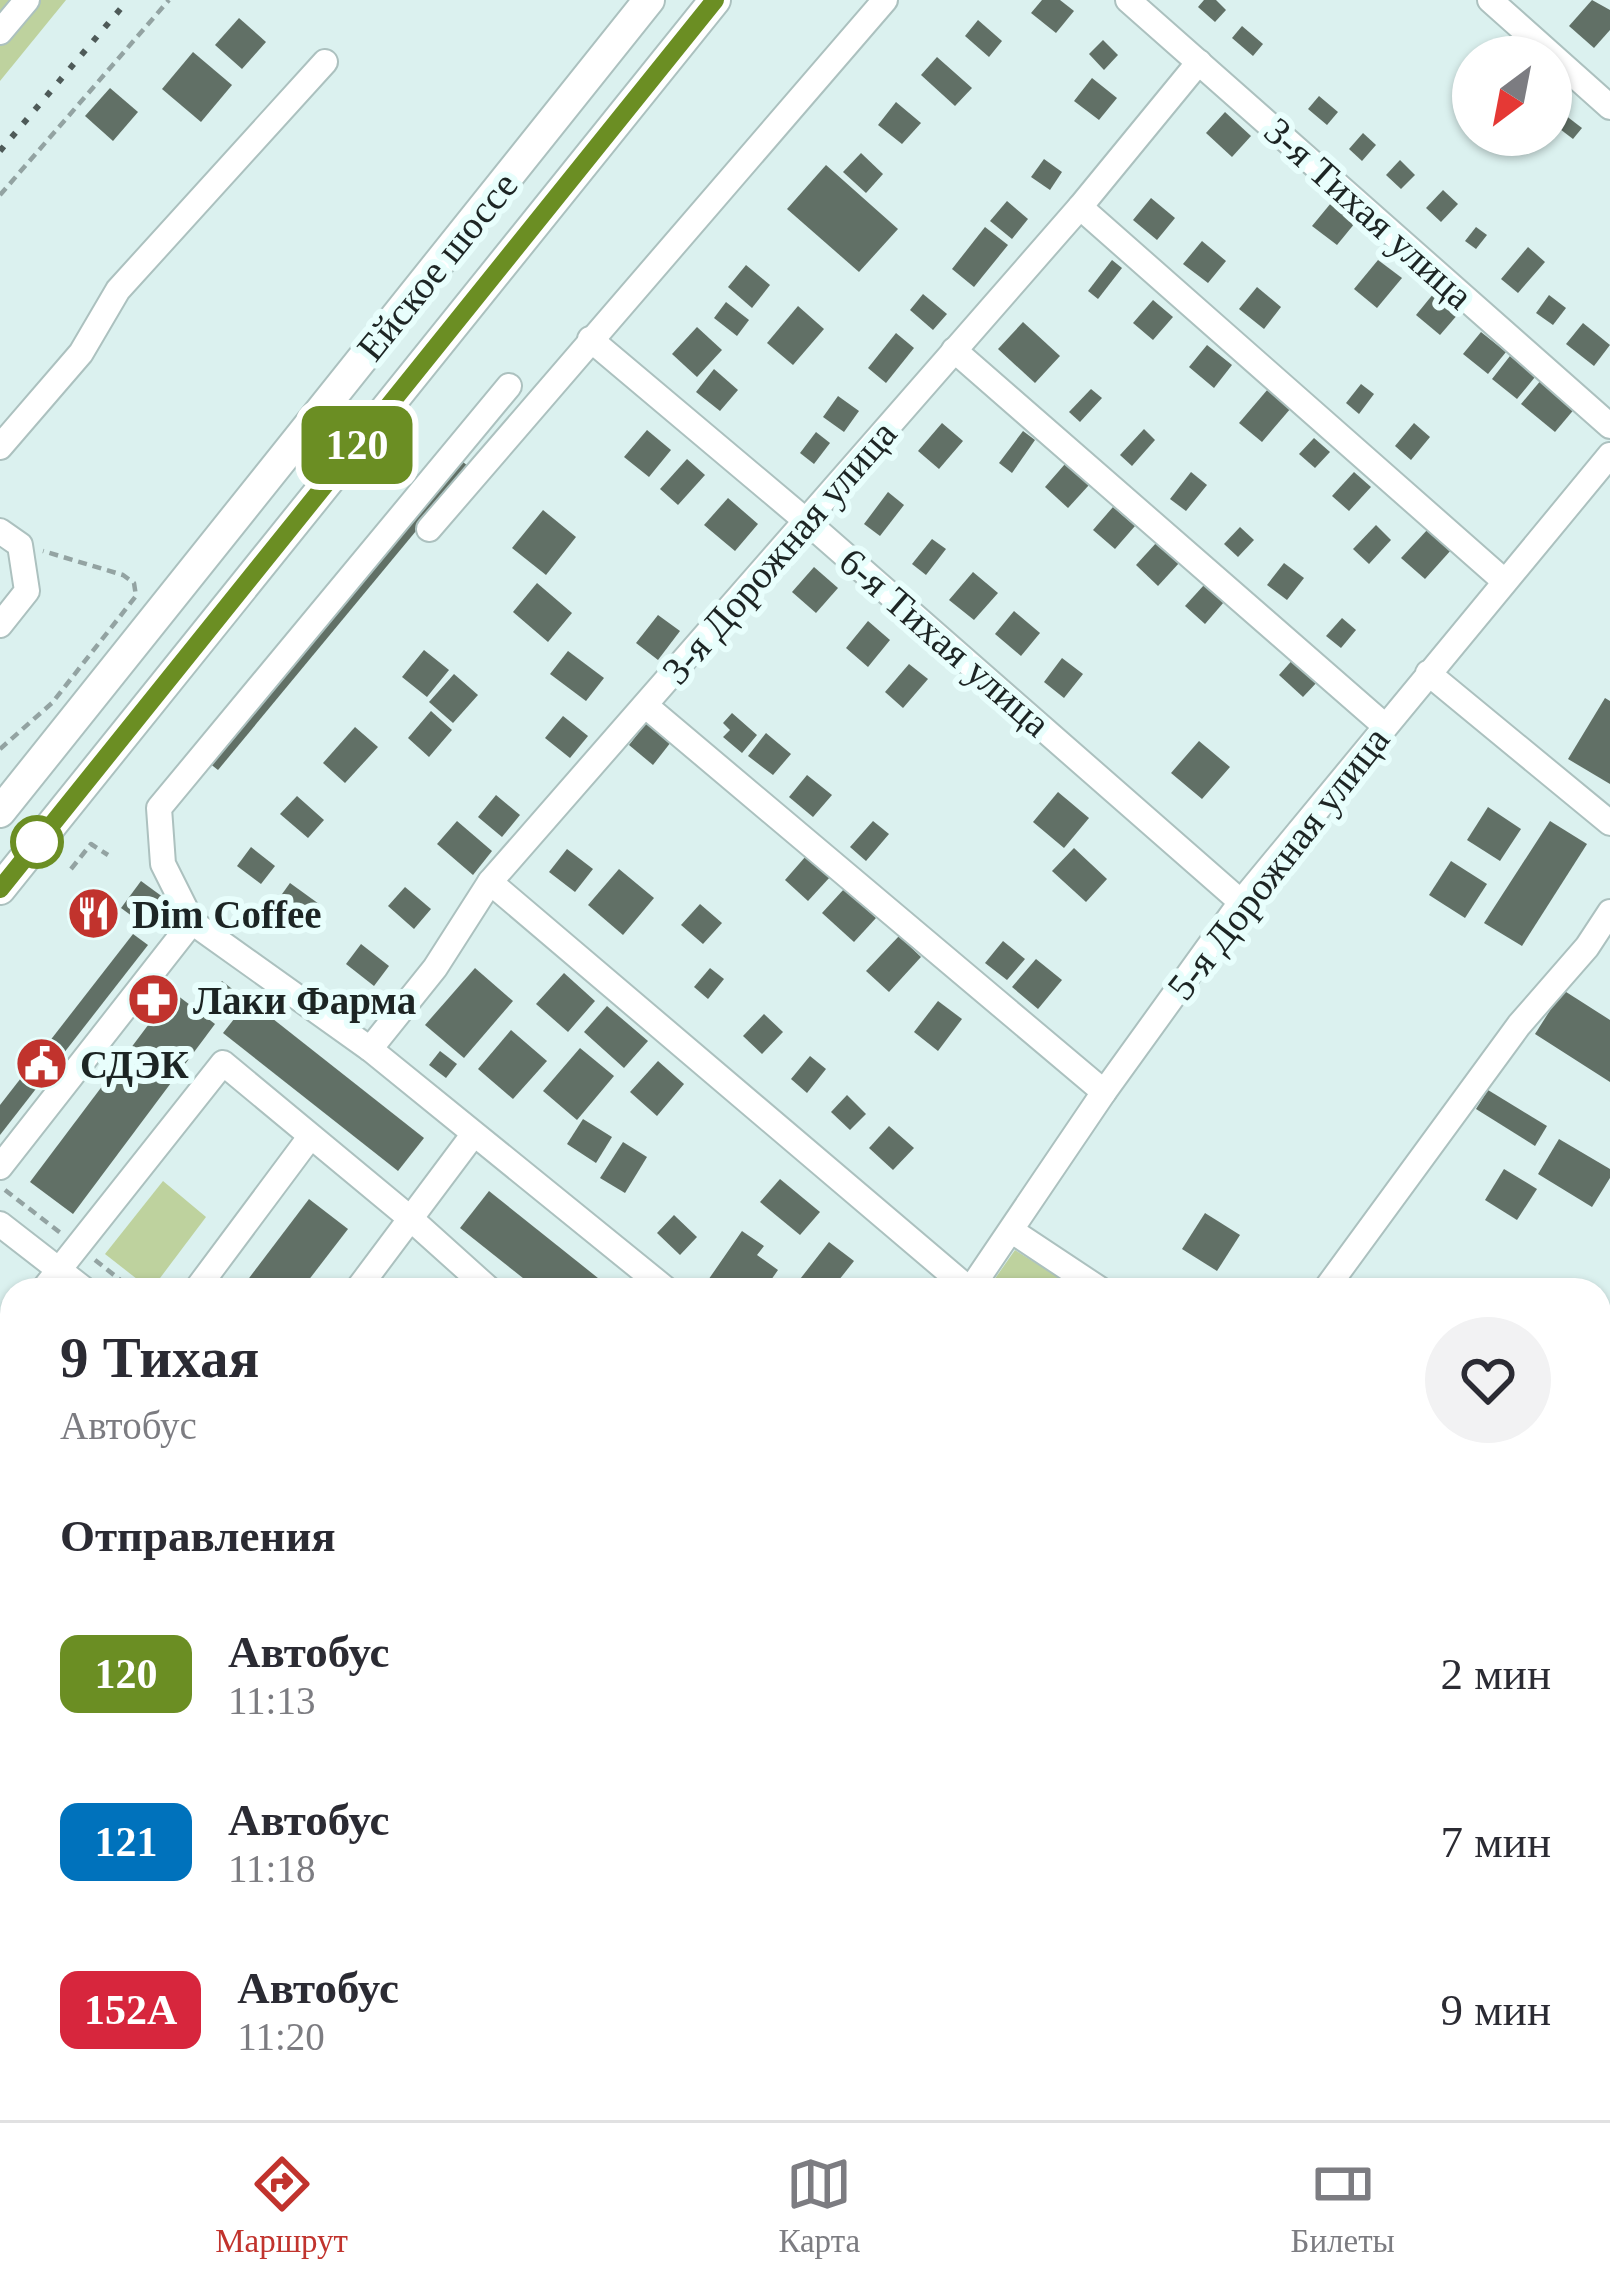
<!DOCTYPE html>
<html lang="ru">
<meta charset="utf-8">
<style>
body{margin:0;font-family:Georgia,serif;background:#f2f2f3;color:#2b2b33;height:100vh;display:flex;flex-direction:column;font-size:45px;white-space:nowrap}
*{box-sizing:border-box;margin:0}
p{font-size:39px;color:#7c7c81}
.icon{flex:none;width:66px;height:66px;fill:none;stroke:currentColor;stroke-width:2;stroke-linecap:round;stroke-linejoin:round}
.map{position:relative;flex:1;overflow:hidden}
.drawer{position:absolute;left:0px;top:1278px;width:1611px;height:843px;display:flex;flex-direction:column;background:#fff;border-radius:36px 36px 0 0;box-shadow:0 3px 9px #0004}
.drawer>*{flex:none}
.badge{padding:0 24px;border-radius:18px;font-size:42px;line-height:78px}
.needle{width:78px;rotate:212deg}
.buttons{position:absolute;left:1452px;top:36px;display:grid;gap:24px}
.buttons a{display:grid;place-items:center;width:120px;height:120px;border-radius:50%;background:#fff;box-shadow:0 3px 9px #0004;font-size:60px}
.map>.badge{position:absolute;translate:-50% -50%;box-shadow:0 0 0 6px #fff}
h2{padding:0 60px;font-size:45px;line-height:108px}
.round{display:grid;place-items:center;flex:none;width:126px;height:126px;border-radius:63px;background:#f2f2f3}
.headline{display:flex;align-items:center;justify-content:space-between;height:204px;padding:0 60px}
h1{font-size:57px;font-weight:800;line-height:90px}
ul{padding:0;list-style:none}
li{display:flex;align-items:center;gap:36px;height:168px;padding:0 60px}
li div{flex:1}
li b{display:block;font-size:45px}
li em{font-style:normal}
li .badge{min-width:132px;font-weight:700;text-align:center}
.tabs{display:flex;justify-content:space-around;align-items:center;height:168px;border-top:3px solid #e1e1e2;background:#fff;font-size:33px;color:#7c7c81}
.tabs a{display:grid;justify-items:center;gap:6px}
.tabs .current{color:#c1332d}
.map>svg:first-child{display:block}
.green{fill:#bed29e}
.building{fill:#617066}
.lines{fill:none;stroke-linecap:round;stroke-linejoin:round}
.minor-casing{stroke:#acc1bf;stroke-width:28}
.major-casing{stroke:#acc1bf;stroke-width:34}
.path{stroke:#93a3a2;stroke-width:4.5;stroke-dasharray:9 6;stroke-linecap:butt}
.minor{stroke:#fff;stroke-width:24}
.major{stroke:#fff;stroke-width:30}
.rail{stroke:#4e5a58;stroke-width:6;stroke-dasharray:6 12;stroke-linecap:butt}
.line-casing{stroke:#fff;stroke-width:27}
.line{stroke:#6b8e23;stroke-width:18}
.stop-dot{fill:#fff;stroke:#6b8e23;stroke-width:6}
.labels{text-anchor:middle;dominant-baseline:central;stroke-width:12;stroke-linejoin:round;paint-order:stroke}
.street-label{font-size:39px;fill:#1d2524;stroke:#e8fefc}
.poi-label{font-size:39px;font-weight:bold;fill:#1d2524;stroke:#e8fefc;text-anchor:start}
</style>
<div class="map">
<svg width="1610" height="2120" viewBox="0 0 1610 2120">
<rect width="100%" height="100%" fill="#dbf1ef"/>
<g class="green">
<path d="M0 0H66L0 81Z"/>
<path d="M163 1181 206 1217 151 1290 105 1254Z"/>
<path d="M1015 1250 1079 1290H987Z"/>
<path d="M0 1745 12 1753V2109H404L399 2120H0Z"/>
</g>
<g class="building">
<path d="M1042 0H1060L1074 11 1056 33 1031 13Z"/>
<path d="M1204 0H1216L1226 10 1215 22 1198 7Z"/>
<path d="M1592 0 1610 10V30L1594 48 1569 26Z"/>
<path d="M239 18 266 42 242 69 215 45Z"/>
<path d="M978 20 1002 41 989 57 965 36Z"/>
<path d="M1242 26 1263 44 1253 56 1232 38Z"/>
<path d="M1103 40 1118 55 1104 70 1089 54Z"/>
<path d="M193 52 232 85 201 122 162 89Z"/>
<path d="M937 57 972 88 955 106 921 75Z"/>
<path d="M1092 78 1117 98 1099 120 1074 101Z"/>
<path d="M110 88 138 112 113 141 85 116Z"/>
<path d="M1319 96 1338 112 1327 125 1308 109Z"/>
<path d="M896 102 921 123 902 144 878 125Z"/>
<path d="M1225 112 1251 136 1232 157 1206 133Z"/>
<path d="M1565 115 1582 128 1573 139 1556 126Z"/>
<path d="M1363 133 1376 145 1362 161 1349 149Z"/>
<path d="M861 153 883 174 866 193 843 172Z"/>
<path d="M1044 159 1062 172 1050 190 1031 177Z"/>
<path d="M1400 160 1415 175 1401 189 1386 175Z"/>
<path d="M826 165 898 229 859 272 787 209Z"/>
<path d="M1443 190 1458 204 1441 222 1426 208Z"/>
<path d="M1151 198 1175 218 1157 240 1133 220Z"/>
<path d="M1007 201 1028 219 1012 239 990 221Z"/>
<path d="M1331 203 1355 223 1337 245 1312 226Z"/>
<path d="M985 227 1008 245 974 287 952 269Z"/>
<path d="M1476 227 1487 235 1476 249 1465 241Z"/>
<path d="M1202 241 1226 261 1208 283 1183 264Z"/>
<path d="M1528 247 1545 262 1518 293 1501 279Z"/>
<path d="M1112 260 1122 268 1098 299 1088 291Z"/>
<path d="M1378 260 1402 278 1377 308 1354 289Z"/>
<path d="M746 265 770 285 752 308 728 287Z"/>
<path d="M1257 287 1281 307 1264 329 1239 309Z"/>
<path d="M1434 293 1459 313 1440 335 1416 315Z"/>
<path d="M923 294 947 314 933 330 910 310Z"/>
<path d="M1549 295 1566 308 1553 325 1536 313Z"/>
<path d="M1153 300 1173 317 1153 340 1133 323Z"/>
<path d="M726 302 749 320 737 336 714 318Z"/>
<path d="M798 306 824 329 793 365 767 343Z"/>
<path d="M1023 322 1060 356 1035 383 998 349Z"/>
<path d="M1583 323 1610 345 1594 366 1566 344Z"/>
<path d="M697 327 722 350 697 377 672 354Z"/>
<path d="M1481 332 1506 352 1488 374 1463 354Z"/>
<path d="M896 333 914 348 886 383 868 368Z"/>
<path d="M1207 345 1232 365 1214 388 1189 367Z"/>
<path d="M1510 356 1535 377 1517 399 1492 379Z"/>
<path d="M714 369 738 390 720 411 696 392Z"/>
<path d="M1542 379 1576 407 1555 432 1521 404Z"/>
<path d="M1361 384 1374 394 1359 414 1346 403Z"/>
<path d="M1091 389 1102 398 1080 422 1069 412Z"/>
<path d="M1268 389 1291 408 1262 442 1239 423Z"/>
<path d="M838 396 859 411 844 432 823 417Z"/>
<path d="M942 423 963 441 939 469 918 451Z"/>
<path d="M1414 423 1430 437 1411 460 1395 446Z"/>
<path d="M1144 429 1155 440 1132 466 1120 455Z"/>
<path d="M647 430 671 450 649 477 624 457Z"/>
<path d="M1023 431 1035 440 1012 473 999 463Z"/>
<path d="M816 432 830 443 814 464 800 453Z"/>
<path d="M1314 438 1330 452 1315 468 1299 454Z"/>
<path d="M456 456 469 467 218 770 204 759Z"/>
<path d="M687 459 705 475 678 505 660 489Z"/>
<path d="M1065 464 1089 485 1068 508 1045 487Z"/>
<path d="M1191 472 1207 485 1186 511 1170 499Z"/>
<path d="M1354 472 1371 487 1349 511 1332 496Z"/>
<path d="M888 492 904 505 880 536 864 524Z"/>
<path d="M728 498 758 524 735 551 704 525Z"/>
<path d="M1113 507 1135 526 1115 549 1093 530Z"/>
<path d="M543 510 576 537 546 575 512 548Z"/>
<path d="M1376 525 1391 540 1369 564 1353 549Z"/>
<path d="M1240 527 1254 540 1238 557 1224 544Z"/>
<path d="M1429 528 1452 549 1425 579 1401 558Z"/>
<path d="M932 539 946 549 926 575 912 564Z"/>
<path d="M1157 542 1180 562 1158 586 1136 565Z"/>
<path d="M1284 563 1304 578 1287 600 1267 585Z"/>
<path d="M814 567 838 588 816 613 792 592Z"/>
<path d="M973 572 998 593 974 620 949 600Z"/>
<path d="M537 583 572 613 548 642 513 612Z"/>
<path d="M1204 585 1224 602 1205 624 1185 606Z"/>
<path d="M1014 611 1040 633 1021 656 995 634Z"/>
<path d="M658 615 680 631 658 660 636 643Z"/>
<path d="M1342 618 1356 630 1341 648 1326 636Z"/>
<path d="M868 621 890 640 868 667 846 648Z"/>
<path d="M424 650 449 670 427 697 402 677Z"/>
<path d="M568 651 604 678 586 701 550 674Z"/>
<path d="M1296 656 1320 679 1303 697 1279 675Z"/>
<path d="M1062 658 1083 674 1064 698 1044 682Z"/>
<path d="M909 664 928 679 903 708 885 692Z"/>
<path d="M454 674 478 695 453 723 429 702Z"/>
<path d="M1605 698 1610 701V784L1568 759Z"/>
<path d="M431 711 452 730 429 757 408 738Z"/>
<path d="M732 713 757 735 742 753 723 737 730 730 723 723Z"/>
<path d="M563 716 588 736 570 758 545 738Z"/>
<path d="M647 722 671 742 653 765 629 745Z"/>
<path d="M355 727 378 747 345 783 323 763Z"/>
<path d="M766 733 791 754 773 775 748 756Z"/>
<path d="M1199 741 1230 767 1202 799 1171 773Z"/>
<path d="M807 775 832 795 813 817 789 797Z"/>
<path d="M1058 792 1089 818 1064 848 1033 822Z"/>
<path d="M496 795 520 815 502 837 478 817Z"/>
<path d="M297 796 324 820 308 838 280 814Z"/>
<path d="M1488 807 1521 829 1500 861 1467 840Z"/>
<path d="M457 821 492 851 473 875 437 844Z"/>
<path d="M873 821 889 834 866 861 850 847Z"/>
<path d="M1550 821 1587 844 1522 946 1484 923Z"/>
<path d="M251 847 275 866 261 884 237 866Z"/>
<path d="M1074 848 1107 879 1086 902 1052 871Z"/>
<path d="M567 849 593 869 575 892 549 872Z"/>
<path d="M806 856 830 877 808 901 785 880Z"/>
<path d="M1451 861 1487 884 1465 918 1429 895Z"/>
<path d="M619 869 654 898 623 935 588 905Z"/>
<path d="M141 881 171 903 151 930 121 908Z"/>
<path d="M290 883 319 904 306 922 277 901Z"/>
<path d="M405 887 431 909 414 929 388 906Z"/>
<path d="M844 889 876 918 854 942 822 913Z"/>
<path d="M102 891 118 904 100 930 82 913Z"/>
<path d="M700 904 722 923 703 944 681 925Z"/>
<path d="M133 934 148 945 0 1135V1105Z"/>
<path d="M899 936 921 957 889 992 866 971Z"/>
<path d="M1003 941 1025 959 1007 980 985 963Z"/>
<path d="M361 944 389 966 374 986 346 964Z"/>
<path d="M1036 959 1062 980 1038 1009 1012 987Z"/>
<path d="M475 968 513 1001 464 1058 425 1025Z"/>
<path d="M710 968 724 979 708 999 694 987Z"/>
<path d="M564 973 595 1001 568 1032 536 1004Z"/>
<path d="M222 981 245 999 231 1016 209 998Z"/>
<path d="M1563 990 1610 1020V1082L1535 1034Z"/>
<path d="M173 992 215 1024 73 1214 30 1182Z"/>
<path d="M249 1000 424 1138 398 1171 223 1033Z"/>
<path d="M938 1001 962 1019 938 1051 914 1032Z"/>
<path d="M607 1006 648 1041 624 1068 584 1032Z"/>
<path d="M764 1014 783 1032 762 1054 743 1036Z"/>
<path d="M511 1030 547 1061 513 1099 478 1069Z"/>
<path d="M580 1048 614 1076 577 1120 543 1091Z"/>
<path d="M440 1051 457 1064 446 1078 429 1065Z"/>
<path d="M810 1056 826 1069 807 1093 791 1079Z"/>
<path d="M658 1061 684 1084 657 1116 630 1092Z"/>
<path d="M1488 1090 1547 1126 1535 1146 1476 1109Z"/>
<path d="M847 1095 866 1114 850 1130 831 1112Z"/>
<path d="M583 1119 612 1137 596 1163 567 1144Z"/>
<path d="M889 1126 914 1148 893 1170 869 1148Z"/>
<path d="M1559 1139 1610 1169V1178L1592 1207 1538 1174Z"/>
<path d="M623 1142 647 1157 625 1193 600 1178Z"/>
<path d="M1504 1169 1537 1189 1517 1220 1485 1200Z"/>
<path d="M780 1179 820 1212 800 1235 760 1202Z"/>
<path d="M489 1191 613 1290H538L460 1228Z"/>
<path d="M309 1199 348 1229 301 1290H240Z"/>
<path d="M1205 1213 1240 1235 1217 1271 1182 1249Z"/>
<path d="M674 1215 697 1237 680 1255 657 1233Z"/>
<path d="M742 1231 764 1246 757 1255 778 1270 764 1290H709L704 1286Z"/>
<path d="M829 1242 854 1261 831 1290H807L797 1283Z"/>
<path d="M1599 1355 1610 1362V1383L1599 1376Z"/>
<path d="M1599 1414 1610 1421V1433L1599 1452Z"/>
<path d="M0 1591 12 1600V1663L0 1654Z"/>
<path d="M935 2109H1008L1000 2120H951Z"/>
<path d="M1110 2109H1128L1145 2120H1103Z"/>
<path d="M1277 2109H1300L1318 2120H1270Z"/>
<path d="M1554 2109H1565L1582 2120H1547Z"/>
</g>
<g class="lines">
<defs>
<g id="minor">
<path d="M1128 0 1610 426"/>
<path d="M1490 0 1610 107"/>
<path d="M0 32 27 0"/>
<path d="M1080 207 1503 580"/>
<path d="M590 339 805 520 1241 902"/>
<path d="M954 350 1385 726"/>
<path d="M509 386 159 808 163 864 192 922 370 1049 667 1290"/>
<path d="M0 447 81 353 118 290 325 62"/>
<path d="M429 529 885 0"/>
<path d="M0 531 20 545 27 591 0 625"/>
<path d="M1428 673 1610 823"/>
<path d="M646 706 1104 1092"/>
<path d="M490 882 970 1290"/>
<path d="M370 1049 435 968 490 882 1080 207 1199 62"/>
<path d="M0 1167 192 922"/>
<path d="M0 1224 85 1290"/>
<path d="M1012 1231 1101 1290"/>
<path d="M43 1290 223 1063 411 1219 490 1290"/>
<path d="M196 1290 310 1137"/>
<path d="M357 1290 473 1135"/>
<path d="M970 1290 1104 1092 1241 902 1610 455"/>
<path d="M1325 1290 1519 1025 1587 947 1610 912"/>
<path d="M0 1348 12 1332"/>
<path d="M1599 1530 1610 1513"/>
<path d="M0 1546 12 1556"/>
<path d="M1599 1619 1610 1626"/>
<path d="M0 1686 12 1695"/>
<path d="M0 2075 12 2096"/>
<path d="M688 2109 702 2120"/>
<path d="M440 2120 444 2109"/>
<path d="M868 2120 876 2109"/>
<path d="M1224 2120 1231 2109"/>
</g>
<g id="major">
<path d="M0 812 649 0"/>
<path d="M0 889 715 0"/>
</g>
</defs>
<use href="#minor" class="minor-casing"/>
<use href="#major" class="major-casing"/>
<g class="path">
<path d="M0 195 169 0"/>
<path d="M0 749 52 703 136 596 134 583 123 575 43 551"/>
<path d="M71 869 91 844 108 855"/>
<path d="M5 1190 62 1234"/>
<path d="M95 1260 133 1290"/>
<path d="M0 1770 12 1779"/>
<path d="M0 2000 12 2001"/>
<path d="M365 2109 386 2120"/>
<path d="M541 2109 558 2120"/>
<path d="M142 2120 144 2109"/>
<path d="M149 2120 158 2109"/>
<path d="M313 2120 320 2109"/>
</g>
<use href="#minor" class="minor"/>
<use href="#major" class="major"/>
<path class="rail" d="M0 151 128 0"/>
</g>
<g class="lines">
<defs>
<path id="line" d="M0 889 715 0"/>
</defs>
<use href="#line" class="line-casing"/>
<use href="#line" class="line"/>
</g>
<defs>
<symbol id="restaurant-disc" viewBox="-11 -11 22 22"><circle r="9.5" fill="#c1332d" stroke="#e8fefc"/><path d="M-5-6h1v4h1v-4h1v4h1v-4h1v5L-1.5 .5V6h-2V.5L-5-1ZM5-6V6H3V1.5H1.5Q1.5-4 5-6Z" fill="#fff"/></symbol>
<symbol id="pharmacy-disc" viewBox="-11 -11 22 22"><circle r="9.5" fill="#c1332d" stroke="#e8fefc"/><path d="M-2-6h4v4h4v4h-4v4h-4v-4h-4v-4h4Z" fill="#fff"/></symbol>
<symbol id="civic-disc" viewBox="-11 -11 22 22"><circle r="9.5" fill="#c1332d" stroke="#e8fefc"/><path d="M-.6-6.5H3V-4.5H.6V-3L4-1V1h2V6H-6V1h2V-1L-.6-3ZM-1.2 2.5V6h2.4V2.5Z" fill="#fff"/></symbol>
</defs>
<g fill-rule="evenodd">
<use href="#restaurant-disc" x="64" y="884" width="59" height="59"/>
<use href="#pharmacy-disc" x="124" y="970" width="59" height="59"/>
<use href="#civic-disc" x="12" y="1034" width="59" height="59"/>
</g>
<circle class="stop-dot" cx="37" cy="842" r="24"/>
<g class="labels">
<g class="street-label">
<text transform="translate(1369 213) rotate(42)">3-я Тихая улица</text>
<text transform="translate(437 266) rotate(-51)">Ейское шоссе</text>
<text transform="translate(779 552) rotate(-49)">3-я Дорожная улица</text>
<text transform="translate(945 642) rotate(41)">6-я Тихая улица</text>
<text transform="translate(1278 863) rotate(-52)">5-я Дорожная улица</text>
</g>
<g class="poi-label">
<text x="132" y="914">Dim Coffee</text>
<text x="193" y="1000">Лаки Фарма</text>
<text x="80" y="1064">СДЭК</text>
</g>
</g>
</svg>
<div class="buttons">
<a><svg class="needle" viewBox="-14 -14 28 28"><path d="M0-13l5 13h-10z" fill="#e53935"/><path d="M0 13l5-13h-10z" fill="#7c7c81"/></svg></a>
</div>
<b class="badge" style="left:357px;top:445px;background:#6b8e23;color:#fff">120</b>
<section class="drawer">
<div class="headline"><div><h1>9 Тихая</h1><p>Автобус</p></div><a class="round"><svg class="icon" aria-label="heart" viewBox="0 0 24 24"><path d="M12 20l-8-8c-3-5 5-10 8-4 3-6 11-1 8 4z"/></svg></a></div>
<h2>Отправления</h2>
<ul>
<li><span class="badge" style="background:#6b8e23;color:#fff">120</span><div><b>Автобус</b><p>11:13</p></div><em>2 мин</em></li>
<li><span class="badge" style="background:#0072bc;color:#fff">121</span><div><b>Автобус</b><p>11:18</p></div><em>7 мин</em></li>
<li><span class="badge" style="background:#d7263d;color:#fff">152A</span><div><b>Автобус</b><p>11:20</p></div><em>9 мин</em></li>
</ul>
</section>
</div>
<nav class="tabs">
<a class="current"><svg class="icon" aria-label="directions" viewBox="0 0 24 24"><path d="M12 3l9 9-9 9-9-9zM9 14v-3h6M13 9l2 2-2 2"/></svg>Маршрут</a>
<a><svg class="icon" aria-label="map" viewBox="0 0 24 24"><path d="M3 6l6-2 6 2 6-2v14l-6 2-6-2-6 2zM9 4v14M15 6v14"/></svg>Карта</a>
<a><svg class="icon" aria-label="tickets" viewBox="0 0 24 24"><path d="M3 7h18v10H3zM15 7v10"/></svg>Билеты</a>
</nav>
